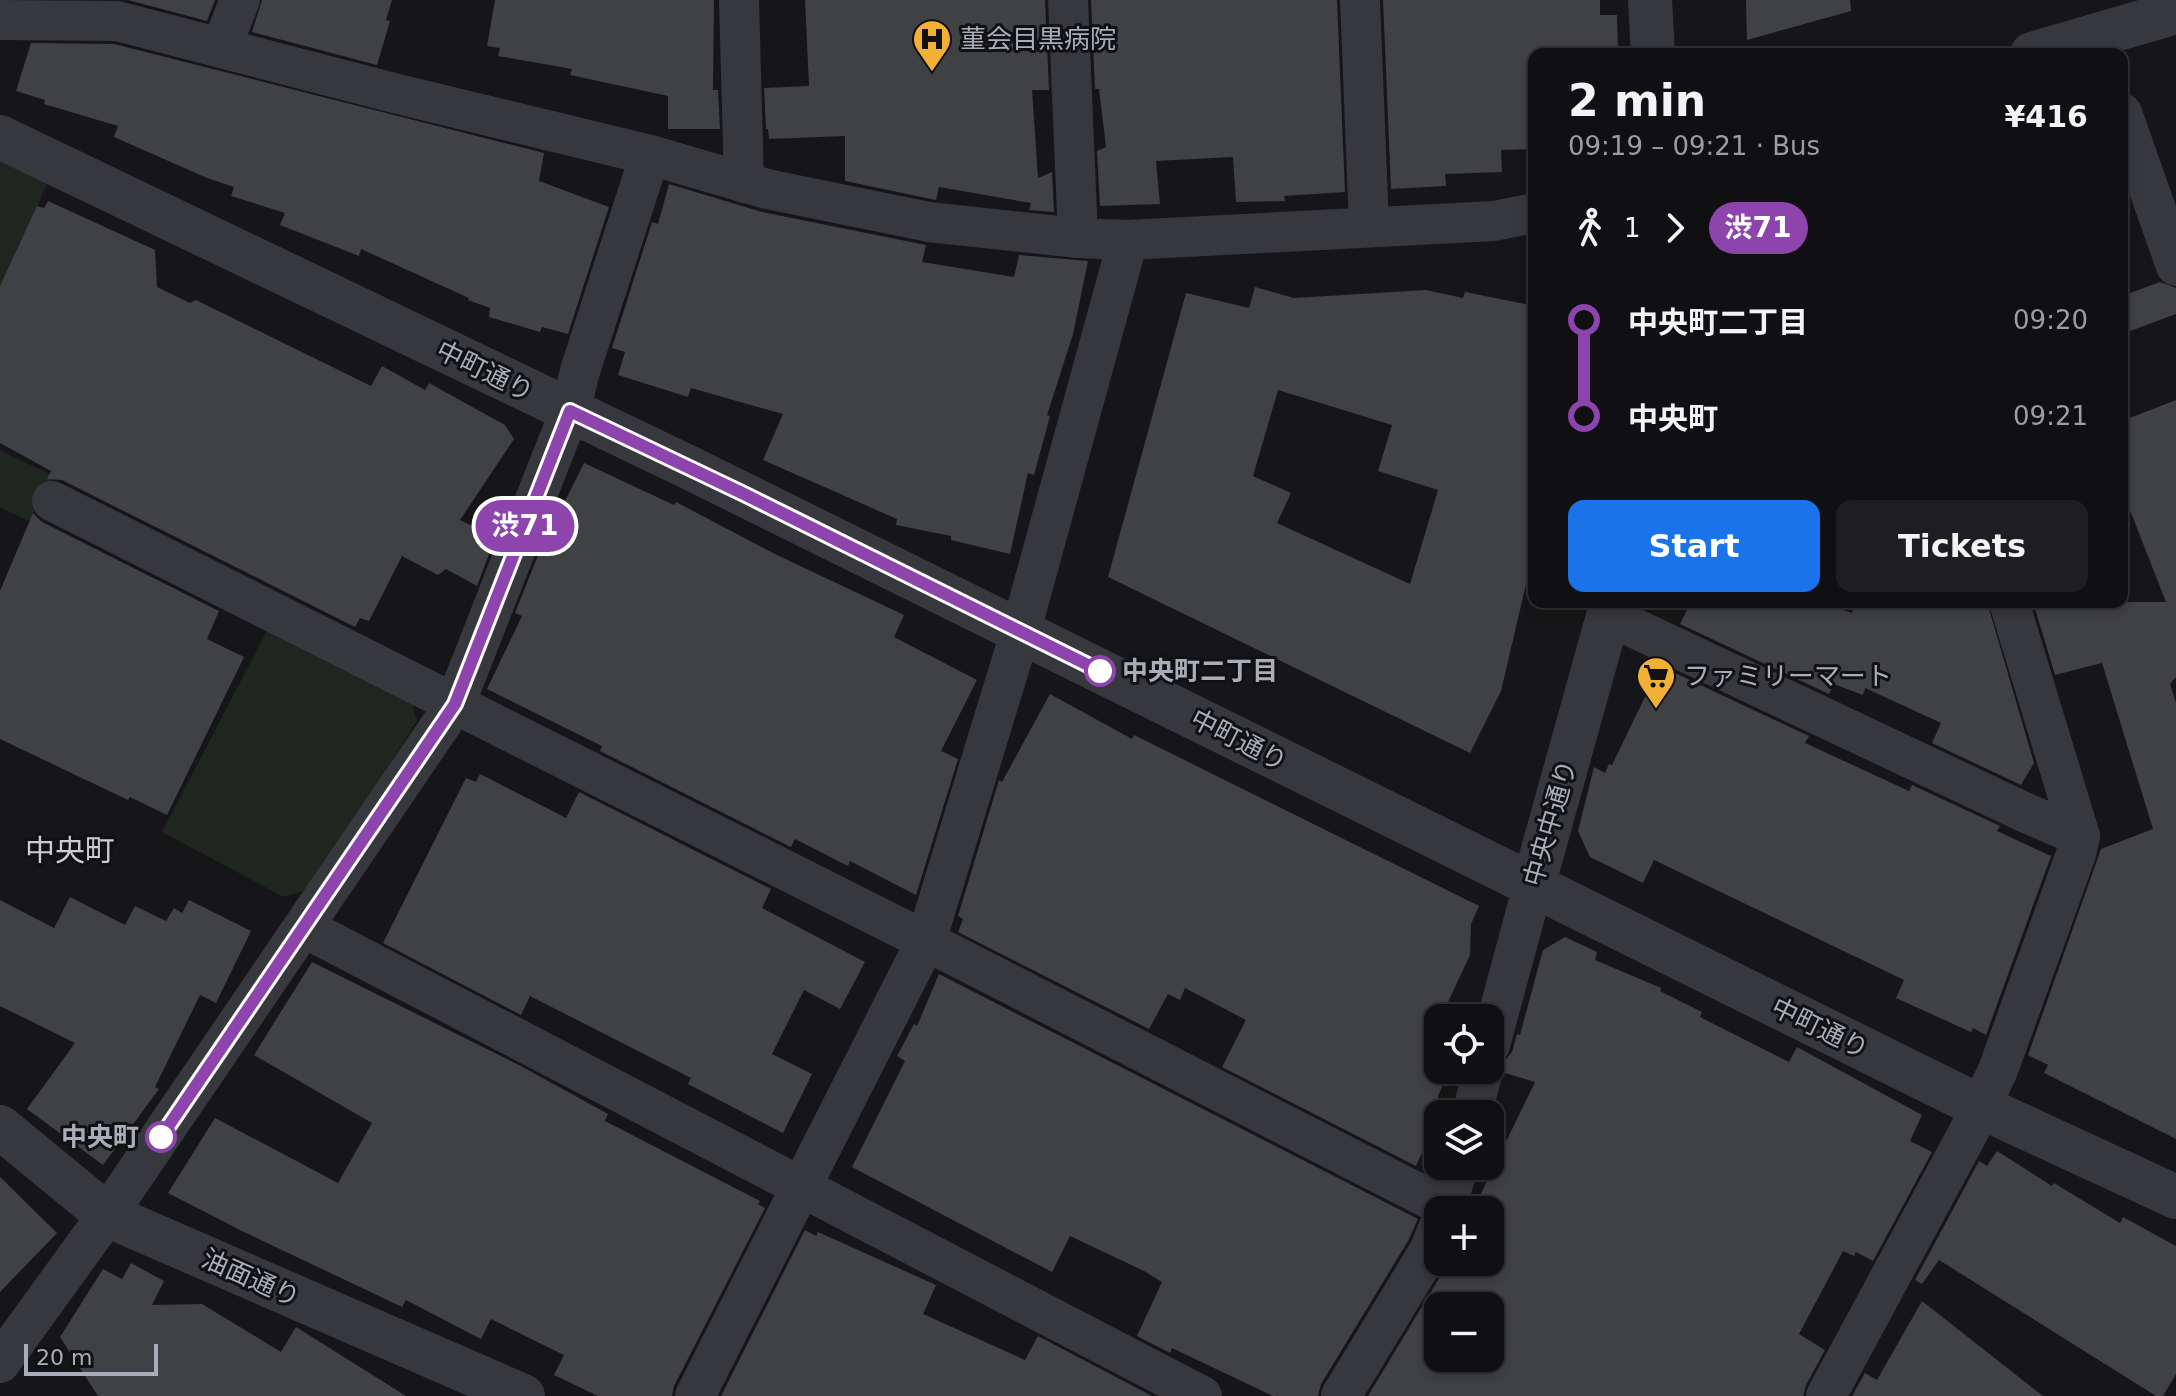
<!DOCTYPE html>
<meta charset="utf-8">
<style>
body{margin:0;font-family:"DejaVu Sans","Noto Sans JP",sans-serif;background:#1e1e20;color:#f1f3f6;height:100vh;display:flex;flex-direction:column;font-size:30px;white-space:nowrap}
*{box-sizing:border-box;margin:0}
p{font-size:26px;color:#9c9d9f}
.icon{flex:none;width:44px;height:44px;fill:none;stroke:currentColor;stroke-width:2;stroke-linecap:round;stroke-linejoin:round}
.map{position:relative;flex:1;overflow:hidden}
.side{position:absolute;left:1528px;top:48px;width:600px;height:560px;display:flex;flex-direction:column;background:#101012;border-radius:16px;box-shadow:0 4px 12px #0003,0 0 0 2px #303032}
.side>*{flex:none}
.badge{padding:0 16px;border-radius:26px;font-size:28px;line-height:52px}
.tools{position:absolute;left:1424px;top:1004px;display:grid;gap:16px}
.tools a{display:grid;place-items:center;width:80px;height:80px;border-radius:16px;background:#101012;box-shadow:0 4px 12px #0003,0 0 0 2px #303032;font-size:40px}
.scale{position:absolute;left:24px;bottom:20px;width:134px;box-sizing:border-box;padding-left:8px;border:4px solid #a8adb8;border-top:0;font-size:22px;line-height:28px;white-space:nowrap;color:#a8adb8;-webkit-text-stroke:6px #111113;paint-order:stroke}
.map>.badge{position:absolute;translate:-50% -50%;box-shadow:0 0 0 4px #fff}
.legs{display:flex;align-items:center;gap:12px;height:88px;padding:0 40px;font-size:26px}
.legs p{margin-inline-start:auto}
.head{display:flex;align-items:center;justify-content:space-between;height:136px;padding:0 40px}
h1{font-size:44px;font-weight:800;line-height:60px}
.cta{display:flex;gap:16px;margin-top:auto;padding:16px 40px}
.cta a{flex:1;height:92px;border-radius:16px;background:#1a73e8;color:#fff;font-size:32px;font-weight:800;line-height:92px;text-align:center}
.cta a+a{background:#1e1e20;color:#f1f3f6}
ul{padding:0 40px;list-style:none}
li{display:flex;align-items:center;gap:28px;height:96px;font-size:30px}
li i{display:grid;place-items:center;width:12px;height:100%;margin:0 10px;background:currentColor}
li i::after{content:'';width:20px;height:20px;margin:-10px;border:6px solid;border-radius:50%;background:#101012}
li p{margin-inline-start:auto}
li:first-child i{background:linear-gradient(#0000 50%,currentColor 0)}
li:last-child i{background:linear-gradient(currentColor 50%,#0000 0)}
.map>svg:first-child{display:block}
.green{fill:#1e261f}
.building{fill:#404145;fill-rule:evenodd}
.lines{fill:none;stroke-linecap:round;stroke-linejoin:round}
.minor{stroke:#37383d;stroke-width:40}
.tertiary{stroke:#37383d;stroke-width:44}
.line-1-casing{stroke:#fff;stroke-width:18}
.line-1{stroke:#8e44ad;stroke-width:12}
.stop-1-dot{fill:#fff;stroke:#8e44ad;stroke-width:4}
.labels{text-anchor:middle;dominant-baseline:central;stroke-width:6;stroke-linejoin:round;paint-order:stroke}
.poi-label{font-size:26px;fill:#a8adb8;stroke:#111113;text-anchor:start}
.street-label{font-size:26px;fill:#a8adb8;stroke:#111113}
.stop-label{font-size:26px;font-weight:bold;fill:#a8adb8;stroke:#111113;text-anchor:start}
.quarter-label{font-size:30px;fill:#c9ccd4;stroke:#111113}
</style>
<div class="map">
<svg width="2176" height="1396" viewBox="0 0 2176 1396">
<rect width="100%" height="100%" fill="#161618"/>
<g class="green">
<path d="M0 158 47 183 0 297Z"/>
<path d="M0 450 54 476 29 521 0 507Z"/>
<path d="M268 629 412 702 417 721 310 889 284 897 162 832Z"/>
</g>
<g class="building">
<path d="M128 0H215L207 21Z"/>
<path d="M262 0H392L386 20 390 21 377 65 252 32Z"/>
<path d="M495 0H714L713 90H718L720 129H668V96L570 75 572 69 498 56 500 48 487 46Z"/>
<path d="M805 0H1045L1049 90H1032L1038 178 1052 172 1054 212 1029 210 1031 203 939 187 936 200 845 181V136L769 139 768 129H766L764 88 809 86Z"/>
<path d="M1091 0H1337L1345 192 1284 196 1285 201 1236 202 1233 157 1156 161 1160 204 1100 206 1097 151 1106 147 1099 89H1095Z"/>
<path d="M1383 0H1600V15H1617L1618 54H1534V149L1501 150 1502 172 1445 174 1446 186 1391 189Z"/>
<path d="M1746 0H1850L1851 11 1747 40Z"/>
<path d="M31 43 114 44 544 153 539 181 609 207 568 334 542 327 540 332 489 317 490 308 468 300 469 298 361 249 359 256 280 225 285 213 231 196 234 187 207 178 114 137 118 126 44 104 45 100 16 91Z"/>
<path d="M669 184 762 212 926 245 922 262 1014 277 1019 255 1088 261 1073 334 1047 415 1050 416 1034 475 1028 473 1010 554 951 540V536L896 525 897 519 763 460 783 414 691 388 688 397 618 375 625 352 612 348 652 222 658 224Z"/>
<path d="M48 201 155 250 157 287 190 303 196 300 371 386 382 366 425 390 429 383 505 425 514 439 460 520 495 538 477 586 446 569 438 575 402 556 369 621 360 618 355 627 62 480 47 479 51 471 0 443V286L37 206 44 208Z"/>
<path d="M2160 282 2176 288V314L2122 334V296Z"/>
<path d="M1255 287 1294 298 1426 290 1463 298 1465 292 1525 304 1534 313V550L1501 691 1470 753 1108 577 1186 293 1249 308ZM1278 390 1392 425 1378 471 1438 490 1410 584 1277 523 1291 493 1253 476Z"/>
<path d="M2176 400V677L2170 684 2176 703V1139L2044 1073 2048 1065 2028 1055 2101 849 2153 829 2102 663 2055 675 2033 602H2166L2122 490V421Z"/>
<path d="M584 463 674 505 676 502 777 555 904 615 894 637 977 680 941 751 958 759 916 895 850 861 848 866 795 839 791 847 600 751 602 746 487 689 522 616 515 613 539 553Z"/>
<path d="M33 513 42 522 219 611 207 639 244 657 167 815 130 797 128 800 0 739V591Z"/>
<path d="M1691 602H1821L1852 613 1856 602H1987L2034 763 2021 785 1932 743 1941 723 1865 688 1863 695 1834 684 1829 694 1680 624Z"/>
<path d="M1660 666 1809 736 1805 743 1909 791 1912 785 2000 826 1997 831 2051 856 1986 1035 1973 1028 1971 1032 1896 998 1904 980 1654 860 1643 883 1590 857 1578 831 1594 767 1605 773 1609 764 1612 765Z"/>
<path d="M1050 694 1132 739 1134 735 1479 906 1471 924 1470 955 1448 1002 1475 1014 1473 1018H1438V1070H1449L1438 1096V1118L1416 1166 1222 1067 1246 1020 1185 988 1180 1000 1168 994 1149 1029 958 932 963 919 958 916 999 780 1002 782Z"/>
<path d="M480 774 566 818 579 792 771 889 762 908 865 962 840 1009 804 990 772 1054 812 1074 783 1133 688 1084 691 1078 530 996 521 1015 383 943 466 778 476 782Z"/>
<path d="M70 897 125 925 135 906 166 921 174 908 182 913 189 900 251 931 216 1003 200 995 155 1087 159 1089 103 1165 27 1109 75 1043 0 1006V900L54 928Z"/>
<path d="M1565 937 1597 952 1595 960 1661 988 1660 991 1702 1012 1700 1017 1789 1062 1797 1047 1922 1115 1910 1141 1932 1152 1873 1261 1856 1252 1854 1256 1843 1251 1799 1334 1825 1350 1806 1385 1803 1396H1368L1449 1262H1490V1210H1473L1535 1082 1505 1073 1504 1062 1512 1052 1517 1034 1520 1035 1543 950ZM1438 1306H1490V1358H1438Z"/>
<path d="M312 962 519 1065 608 1114 605 1121 760 1201 758 1204 765 1208 674 1386 672 1396H598L554 1375 564 1355 491 1319 481 1339 406 1300 402 1307 244 1232 168 1193 215 1118 338 1183 372 1123 254 1055Z"/>
<path d="M939 974 1418 1219 1408 1241 1321 1384 1318 1396H1273L1172 1348 1170 1353 1137 1336 1162 1282 1144 1271 1070 1236 1052 1272 852 1167 905 1061 897 1056 914 1024 917 1026Z"/>
<path d="M1997 1151 2052 1186 2054 1183 2120 1223 2123 1217 2176 1246V1374L2163 1396H2156L1939 1260 1922 1284 1915 1280 1979 1161 1987 1166Z"/>
<path d="M0 1177 57 1233 0 1292Z"/>
<path d="M805 1230 816 1236 818 1232 936 1285 923 1314 1025 1360 1038 1336 1152 1396H721Z"/>
<path d="M131 1263 164 1281 152 1305 202 1304 281 1352 296 1327 406 1396H98L60 1337 103 1269 122 1279Z"/>
<path d="M1922 1301 2043 1396H1852L1865 1373 1877 1380Z"/>
</g>
<g class="lines">
<g class="minor">
<path d="M739 0 744 183"/>
<path d="M1068 0 1078 238"/>
<path d="M1360 0 1369 226"/>
<path d="M0 20 117 21 394 93 650 155 767 189 929 222 1078 238 1128 240 1494 221 1534 213"/>
<path d="M221 48 240 0"/>
<path d="M2122 113 2176 266"/>
<path d="M52 501 926 941 1447 1208"/>
<path d="M1609 616 2024 812 2080 836"/>
<path d="M305 928 1202 1396"/>
<path d="M1490 1045 1533 886"/>
<path d="M1472 1114 1483 1070"/>
<path d="M1446 1210 1458 1166"/>
<path d="M0 1363 107 1215 455 704 570 411 580 371 650 155"/>
<path d="M695 1396 926 941 1021 630 1128 240"/>
<path d="M1341 1396 1429 1251 1438 1229"/>
<path d="M1826 1396 1968 1133 1998 1070 2076 854 2080 836 2009 602"/>
</g>
<g class="tertiary">
<path d="M1650 0 1653 54"/>
<path d="M2032 54 2176 12"/>
<path d="M0 137 688 467 1981 1107 2176 1197"/>
<path d="M1533 886 1612 602"/>
<path d="M0 1127 107 1215 523 1396"/>
</g>
</g>
<g class="lines">
<defs>
<path id="line-1" d="M161 1137 455 704 570 411 744 494 1100 671"/>
</defs>
<use href="#line-1" class="line-1-casing"/>
<use href="#line-1" class="line-1"/>
</g>
<defs>
<symbol id="hospital-pin" viewBox="-11 -11 22 30"><path d="M0 17L-7.5 6A9.5 9.5 0 1 1 7.5 6Z" fill="#f2b134" stroke="#111113"/><path d="M-5-5h3v3.5h4V-5h3V5h-3V1.5h-4V5h-3Z" fill="#111"/></symbol>
<symbol id="supermarket-pin" viewBox="-11 -11 22 30"><path d="M0 17L-7.5 6A9.5 9.5 0 1 1 7.5 6Z" fill="#f2b134" stroke="#111113"/><path d="M-6-5.5h2.5l.6 2H6L4.5 2H-2.5L-4.4-4H-6ZM-1.5 3.2a1.3 1.3 0 1 0 .1 0ZM3 3.2a1.3 1.3 0 1 0 .1 0Z" fill="#111"/></symbol>
</defs>
<g fill-rule="evenodd">
<use href="#hospital-pin" x="910" y="17" width="44" height="60"/>
<use href="#supermarket-pin" x="1634" y="654" width="44" height="60"/>
</g>
<g class="stop-1-dot">
<circle cx="1100" cy="671" r="14"/>
<circle cx="161" cy="1137" r="14"/>
</g>
<g class="labels">
<g class="poi-label">
<text x="960" y="39">菫会目黒病院</text>
<text x="1684" y="676">ファミリーマート</text>
</g>
<g class="street-label">
<text transform="translate(485 371) rotate(26)">中町通り</text>
<text transform="translate(1239 740) rotate(27)">中町通り</text>
<text transform="translate(1550 823) rotate(-74)">中央中通り</text>
<text transform="translate(1820 1028) rotate(26)">中町通り</text>
<text transform="translate(251 1278) rotate(24)">油面通り</text>
</g>
<g class="stop-label">
<text x="1122" y="671">中央町二丁目</text>
<text x="139" y="1137" text-anchor="end">中央町</text>
</g>
<g class="quarter-label">
<text x="70" y="850">中央町</text>
</g>
</g>
</svg>
<div class="tools">
<a><svg class="icon" aria-label="locate" viewBox="0 0 24 24"><circle cx="12" cy="12" r="6"/><path d="M12 2v4M12 18v4M2 12h4M18 12h4"/></svg></a>
<a><svg class="icon" aria-label="layers" viewBox="0 0 24 24"><path d="M12 4l9 5-9 5-9-5zM3 14l9 5 9-5"/></svg></a>
<a>+</a>
<a>−</a>
</div>
<div class="scale">20 m</div>
<b class="badge" style="left:525px;top:526px;background:#8e44ad;color:#fff">渋71</b>
<section class="side">
<div class="head"><div><h1>2 min</h1><p>09:19 – 09:21 · Bus</p></div><b>¥416</b></div>
<div class="legs"><svg class="icon" aria-label="walk" viewBox="0 0 24 24"><circle cx="13" cy="4" r="2"/><path d="M13 8l-2 6 4 7M11 14l-3 7M7 12l3-4h3l4 4"/></svg>1<svg class="icon" aria-label="forward" viewBox="0 0 24 24"><path d="M9 5l7 7-7 7"/></svg><b class="badge" style="background:#8e44ad;color:#fff">渋71</b></div>
<ul>
<li><i style="color:#8e44ad"></i><b>中央町二丁目</b><p>09:20</p></li>
<li><i style="color:#8e44ad"></i><b>中央町</b><p>09:21</p></li>
</ul>
<div class="cta"><a>Start</a><a>Tickets</a></div>
</section>
</div>
